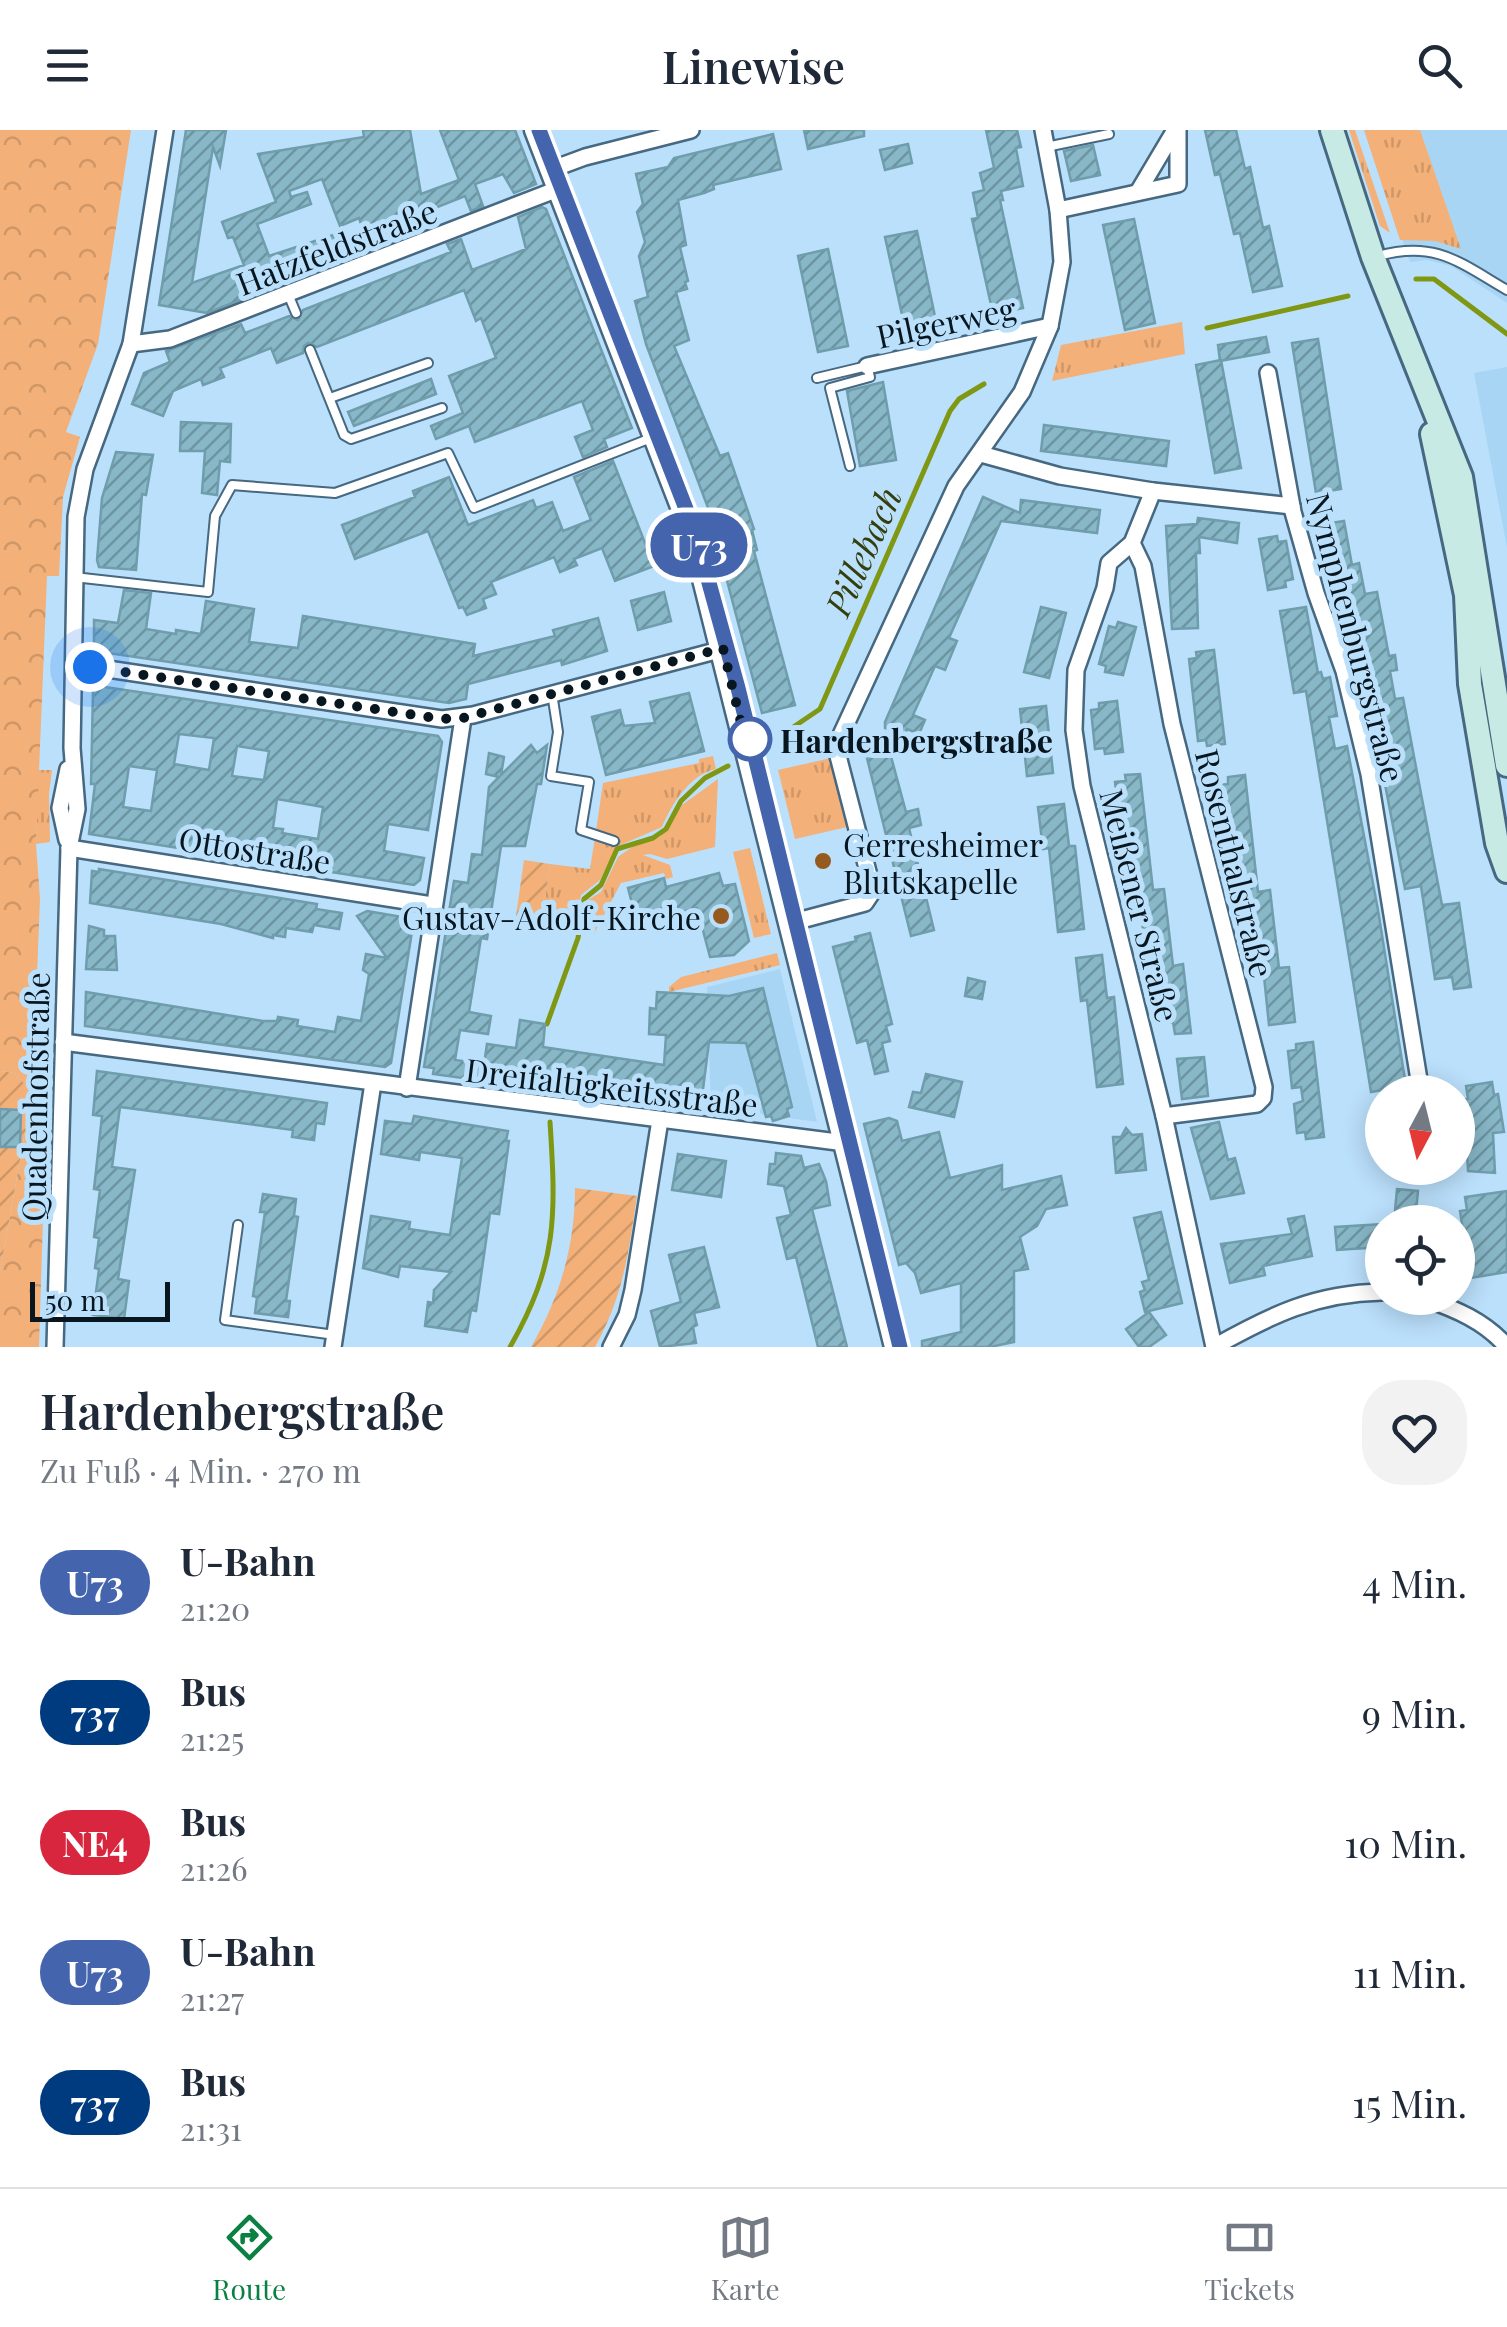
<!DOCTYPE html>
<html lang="de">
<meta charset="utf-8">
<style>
body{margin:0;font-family:"Playfair Display",serif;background:#f2f2f3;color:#1f2937;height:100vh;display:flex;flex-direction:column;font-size:38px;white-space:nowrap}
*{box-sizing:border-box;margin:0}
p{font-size:32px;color:#747a83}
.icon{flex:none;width:55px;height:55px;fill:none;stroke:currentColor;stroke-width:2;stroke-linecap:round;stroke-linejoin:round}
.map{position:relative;height:1217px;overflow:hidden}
.side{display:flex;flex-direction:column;background:#fff;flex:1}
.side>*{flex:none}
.badge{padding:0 20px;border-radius:32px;font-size:35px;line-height:65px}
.needle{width:65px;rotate:187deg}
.fabs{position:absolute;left:1365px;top:945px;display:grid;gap:20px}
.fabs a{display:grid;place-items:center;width:110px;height:110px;border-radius:50%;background:#fff;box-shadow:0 5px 25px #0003;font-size:50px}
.scale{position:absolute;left:30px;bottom:25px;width:140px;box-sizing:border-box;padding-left:10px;border:5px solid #08161f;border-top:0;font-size:28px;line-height:35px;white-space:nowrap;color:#08161f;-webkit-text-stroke:8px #bbe0fc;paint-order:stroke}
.you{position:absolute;width:50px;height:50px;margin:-25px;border:8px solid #fff;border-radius:50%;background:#1a73e8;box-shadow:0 0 0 15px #1a73e833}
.map>.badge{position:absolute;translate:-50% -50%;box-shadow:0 0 0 5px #fff}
.round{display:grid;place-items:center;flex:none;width:105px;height:105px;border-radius:40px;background:#f2f2f3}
.head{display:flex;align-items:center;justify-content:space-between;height:170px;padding:0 40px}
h1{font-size:48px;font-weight:600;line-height:75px}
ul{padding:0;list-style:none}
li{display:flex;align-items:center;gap:30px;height:130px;padding:0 40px}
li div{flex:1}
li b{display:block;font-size:38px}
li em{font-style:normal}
li .badge{min-width:110px;font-weight:700;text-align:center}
header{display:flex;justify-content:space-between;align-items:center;height:130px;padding:0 40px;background:#fff;font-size:45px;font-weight:600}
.menu{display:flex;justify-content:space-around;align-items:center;height:140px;border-top:2px solid #e0e1e3;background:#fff;font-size:28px;color:#747a83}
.menu a{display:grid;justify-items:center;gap:5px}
.menu .on{color:#0b8043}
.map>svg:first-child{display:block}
.built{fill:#a9d5f5}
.grass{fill:url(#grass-tufts)}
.forest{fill:url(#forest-crowns)}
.garden{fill:url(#garden-furrows)}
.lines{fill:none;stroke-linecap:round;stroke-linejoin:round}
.stream{stroke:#809713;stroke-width:5}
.building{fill:url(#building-hatch);stroke:#6f9dac;stroke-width:2.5;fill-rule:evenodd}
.service-casing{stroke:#466880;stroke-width:12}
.minor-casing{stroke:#466880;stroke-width:20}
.tertiary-casing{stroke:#466880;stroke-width:25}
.secondary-casing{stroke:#466880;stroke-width:28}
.service{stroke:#fff;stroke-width:8}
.minor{stroke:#fff;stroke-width:15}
.tertiary{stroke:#fff;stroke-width:20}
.secondary{stroke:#c8eae4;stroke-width:22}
.tram{stroke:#273946;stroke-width:2.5}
.line-casing{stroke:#fff;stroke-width:22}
.line{stroke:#4465ad;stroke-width:15}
.walk{stroke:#08161f;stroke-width:10;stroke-dasharray:0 18}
.stop-dot{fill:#fff;stroke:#4465ad;stroke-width:5}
.poi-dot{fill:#975a1e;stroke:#bbe0fc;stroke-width:4}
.labels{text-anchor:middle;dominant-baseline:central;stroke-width:10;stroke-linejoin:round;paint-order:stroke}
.street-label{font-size:32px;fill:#08161f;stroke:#bbe0fc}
.stop-label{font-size:32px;font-weight:bold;fill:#08161f;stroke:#bbe0fc;text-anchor:start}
.poi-label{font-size:32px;fill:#08161f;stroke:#bbe0fc;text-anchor:start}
.water-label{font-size:35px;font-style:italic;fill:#343e0e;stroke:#bbe0fc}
</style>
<header><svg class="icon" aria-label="menu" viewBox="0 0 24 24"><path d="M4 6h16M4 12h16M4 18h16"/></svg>Linewise<svg class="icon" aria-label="search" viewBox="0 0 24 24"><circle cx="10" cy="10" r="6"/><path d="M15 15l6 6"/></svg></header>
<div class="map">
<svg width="1507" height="1217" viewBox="0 0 1507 1217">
<defs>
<pattern id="grass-tufts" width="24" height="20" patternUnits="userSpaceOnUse" patternTransform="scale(2.5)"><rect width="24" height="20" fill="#f3b078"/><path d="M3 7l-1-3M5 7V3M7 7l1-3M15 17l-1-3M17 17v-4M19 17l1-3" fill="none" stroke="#cf9767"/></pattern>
<pattern id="forest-crowns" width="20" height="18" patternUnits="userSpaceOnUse" patternTransform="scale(2.5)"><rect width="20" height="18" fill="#f3b078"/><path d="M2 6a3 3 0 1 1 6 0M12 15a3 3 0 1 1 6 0" fill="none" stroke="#cf9767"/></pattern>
<pattern id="garden-furrows" width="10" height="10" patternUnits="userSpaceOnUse" patternTransform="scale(2.5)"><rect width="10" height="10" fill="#f3b078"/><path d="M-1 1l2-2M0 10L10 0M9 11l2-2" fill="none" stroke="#cf9767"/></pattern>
<pattern id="building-hatch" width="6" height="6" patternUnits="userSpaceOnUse" patternTransform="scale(2.5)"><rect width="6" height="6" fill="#88b7c7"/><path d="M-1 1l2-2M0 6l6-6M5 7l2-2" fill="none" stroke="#6d94a1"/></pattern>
</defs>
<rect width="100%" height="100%" fill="#bbe0fc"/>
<g class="built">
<path d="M1364 0H1507V173L1451 136 1427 130 1410 132Z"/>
<path d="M1507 237V418L1474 243Z"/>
<path d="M780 839 817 992 711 977 707 857Z"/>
</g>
<g class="grass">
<path d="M1349 0H1355L1390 103 1380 96Z"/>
<path d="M1364 0H1420L1461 119 1435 111 1400 110Z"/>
<path d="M1182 192 1185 224 1052 251 1061 215Z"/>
<path d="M713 626 716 639C689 645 672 674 662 697L616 717 600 750 581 765 574 801 566 800 565 793 542 790 550 734 590 739 595 707 616 709 596 701 603 653 699 633V629Z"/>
<path d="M831 628 847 697 795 709 778 640Z"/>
<path d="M38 640H52L49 664 50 712 36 714Z"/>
<path d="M718 649 715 717 667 729 650 724 643 725 670 735 673 747 666 749 664 743 621 753 594 804 582 802 588 770 601 762 618 727 639 712 660 707 682 675Z"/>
<path d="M750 718 771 804 754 808 733 722Z"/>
<path d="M777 823 780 835 669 862V857L681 847Z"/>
</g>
<path class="forest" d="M0 0H131L98 214 66 302 80 307 63 367 59 446H47L36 714 40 769 35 897 49 898 39 1217H0V1142L32 962 14 943 0 941Z"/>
<g class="garden">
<path d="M524 730 550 734 542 790 516 786Z"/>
<path d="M0 941 14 943 32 962 0 1142Z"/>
<path d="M575 1058 637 1066C628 1125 624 1164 595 1217H531C560 1167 575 1116 575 1058Z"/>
</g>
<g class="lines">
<g class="stream">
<path d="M1416 149H1434L1507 204"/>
<path d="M1207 198 1348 166"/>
<path d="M783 604 820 579 950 281 959 269 984 254"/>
<path d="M547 894 578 808 584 769 601 755 617 719 653 708 666 699 681 671 705 648 728 636"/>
<path d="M510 1217C558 1133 556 1085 550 992"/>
</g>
</g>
<g class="building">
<path d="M186 0H226L220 36 213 17 192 153 244 135 233 107 228 108 222 92 276 72 258 24 364 7 363 0H410L421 64 459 50 440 0H515L536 54 514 63 503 44 475 54 483 76 471 81 465 66 397 93 402 107 375 118 370 106 366 108 359 88 340 96 322 49 289 61 291 67 307 62 311 74 257 94 269 126 333 105 342 130 207 183 159 175Z"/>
<path d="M804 0H864V6L808 19Z"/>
<path d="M986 0H1017L1021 17 1016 18 1023 56 1001 61 1003 70H1000L1023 178 993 184 972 89 978 88 973 63 984 60 980 43 994 38Z"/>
<path d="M1205 0H1236L1245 39 1250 37 1263 98 1269 96 1282 156 1253 162 1240 103 1234 104 1220 44 1215 45Z"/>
<path d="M773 4 781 39 713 55 714 59 704 63 678 70 686 115 680 117 688 151 685 152 687 159 676 162 689 210 674 216 720 326 728 323 754 399 752 400 757 420 754 421 795 575 762 583 707 375 646 214 635 171 648 167 639 126 645 112 637 82 643 74 636 44 668 37 674 28Z"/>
<path d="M908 14 912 33 885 40 880 20Z"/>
<path d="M1093 15 1100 45 1071 51 1064 21Z"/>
<path d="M542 77 546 79 632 298 604 309 607 317 583 327 575 307 593 300 582 271 475 312 469 296 436 309 431 296 463 283 449 246 496 228 481 188 476 191 464 160 317 217 308 213 304 216 303 223 277 233 271 218 220 238 224 247 203 255 201 249 173 261 163 286 132 274 144 243 170 232 166 221 241 194 245 203 289 186 298 190 303 180 451 122 447 114 461 109 472 140 526 119 518 87Z"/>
<path d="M1134 89 1155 193 1125 200 1103 95Z"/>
<path d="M917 101 937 196 906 203 885 107Z"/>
<path d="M828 119 848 216 818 222 798 126Z"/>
<path d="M1266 207 1269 222 1220 231 1218 215Z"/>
<path d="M1318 209 1341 359 1316 363 1292 213Z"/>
<path d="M1221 230 1241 338 1215 343 1196 235Z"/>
<path d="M431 249 436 264 354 296 348 282Z"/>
<path d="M883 252 896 330 860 336 847 261Z"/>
<path d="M181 292 231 294 230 332 220 331 217 365 202 363 205 321H180Z"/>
<path d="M1044 295 1169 311 1166 336 1041 321Z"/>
<path d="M116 322 153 325 146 365 142 364 136 440 99 437 97 430 102 368Z"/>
<path d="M613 331 654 436 615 451 602 418 574 429 577 435 560 442 554 427 491 452 496 464 483 469 486 478 467 485 463 477 459 478 428 401 355 429 342 395 415 367 413 361 449 347 468 395 533 370 536 378 552 372 563 401 591 390 574 347Z"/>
<path d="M983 367 1020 383 1021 370 1100 380 1097 403 1001 391 949 508 957 511 945 540 935 536 913 585 925 590 919 604 907 599 904 606 885 598V592Z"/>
<path d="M1198 388 1239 393 1237 413 1199 407 1200 423H1196L1198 498 1172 499 1166 396 1197 394Z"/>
<path d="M1344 391 1352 435 1359 433 1365 464 1377 462 1389 526 1395 525 1397 540 1390 541 1395 569 1403 568 1442 775 1459 773 1471 857 1454 859 1452 847 1435 849 1421 756 1405 759 1358 513 1351 514 1339 448 1328 450 1318 395Z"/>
<path d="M1277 406 1278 412 1286 411 1293 449 1285 451 1286 457 1268 460 1259 409Z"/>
<path d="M124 460 151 463 146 499 176 504V500L201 504 206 471 254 479 249 512 298 518 303 486 475 514 473 526 555 506 553 500 598 488 607 521 562 535 561 530 468 554 466 569 449 573 94 521V490L118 493Z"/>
<path d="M664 462 671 491 638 500 631 471Z"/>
<path d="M1041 477 1066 483 1049 548 1024 542Z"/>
<path d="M1306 477 1318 543 1321 542 1323 549 1330 547 1337 586 1329 587 1335 619 1347 616 1378 780 1406 956 1371 962 1306 561 1294 563 1280 481Z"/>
<path d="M1118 492 1136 497 1123 545 1105 542 1106 536 1099 534 1109 496 1116 498Z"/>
<path d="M1214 520 1225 614 1207 616 1206 610 1198 611 1189 529 1197 528 1196 522Z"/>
<path d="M98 556 438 606 442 612 428 700 388 694 384 721 424 728 420 750 414 755 89 704 95 654H91L93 561ZM179 604 214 608 209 640 174 634ZM237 616 269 621 264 650 232 646ZM129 636 157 640 151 681 123 677ZM277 669 323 677 318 709 282 703 283 699 273 698Z"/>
<path d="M689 563 704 621 606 645 592 587 620 580 624 596 655 593 650 572Z"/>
<path d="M1117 571 1123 622 1105 624 1104 618 1095 619 1091 580 1099 579V573Z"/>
<path d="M1046 576 1053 643 1027 646 1020 579Z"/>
<path d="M531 615 537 623 547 615 541 654H537L525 716H501L487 809 481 808 469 882 491 886 488 904 460 900 455 930 484 934 487 914 516 918 520 890 545 894 543 917 664 935 666 905 649 904 650 878 656 879 657 862 729 866 763 858 792 977 787 979 789 986 773 991 771 986 766 987 746 913 709 912 701 975 661 967V975L550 960 433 944 434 938 424 937 454 751 468 753 472 724 482 725 489 657 499 647 486 644 489 623 504 627 501 645Z"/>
<path d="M889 619 906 682 918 679 921 695 909 698 934 800 911 806 866 624Z"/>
<path d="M1140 644 1153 760 1164 759 1173 836 1183 834 1191 903 1175 904 1173 892 1164 893 1155 816 1145 817 1136 740H1133L1132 733 1124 734 1115 652 1126 651 1125 645Z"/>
<path d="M1245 645 1258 762 1270 760 1279 838 1289 837 1295 892 1269 895 1261 817 1250 819 1242 741 1238 742V735L1230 736 1220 655 1228 654V647Z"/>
<path d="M1064 674 1069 716H1075L1084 799 1058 802 1049 718 1043 719 1038 677Z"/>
<path d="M99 739 317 774 316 779 342 783 339 799 314 795 312 802 286 798 285 807 273 805V808L221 794 90 773 92 741 99 742Z"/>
<path d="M719 743 723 756 735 754 749 811 734 825 710 827 697 778 637 793 628 758 664 748 666 757Z"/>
<path d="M367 781 414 789 391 933 385 937 85 896 86 862 263 891H277L278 887 298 890 297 896 335 902 338 887 361 891 369 844 363 840 366 824 387 828 357 786Z"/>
<path d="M89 796 104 800V806H115L117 840 86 839Z"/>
<path d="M870 803 892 894 886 896 890 911 882 913 888 941 875 944 867 910 857 913 833 817 856 811 855 807Z"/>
<path d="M1102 825 1107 868 1114 867 1123 954 1097 957 1087 870 1081 871 1076 828Z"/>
<path d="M968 848 985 852 982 869 965 866Z"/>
<path d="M1313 912 1324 1007 1306 1009 1305 1002 1297 1003 1294 974 1303 971 1301 957 1292 958 1288 921 1296 920V914Z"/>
<path d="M1204 927 1208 966 1182 969 1177 929Z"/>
<path d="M97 941 327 973 324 994 316 993 314 1010 292 1007 293 1000 120 977 112 1037 135 1040 118 1149 129 1151 124 1189 93 1185 99 1139 95 1138 99 1108 94 1107 100 1060 94 1059 102 986 93 985Z"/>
<path d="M926 944 962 952 954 987 909 977 913 962 921 963Z"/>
<path d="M1492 952 1494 965 1498 964 1504 1002 1493 1003 1495 1043 1468 1041 1467 1021 1462 1022 1458 996V970L1468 969 1466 956Z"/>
<path d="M0 979 21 980 20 1017H0Z"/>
<path d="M414 986 508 1001 506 1011H509L499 1084 490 1083 476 1181 471 1180 467 1202 425 1196 428 1172 433 1173 434 1160 451 1142 400 1136 398 1147 363 1138 371 1086 410 1092 409 1099 450 1105 462 1028 420 1022 419 1030 381 1024 385 991 412 994Z"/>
<path d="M889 988 897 991 902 1011 939 1002 950 1048 1002 1035V1060L1061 1046 1067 1075 1046 1079 1037 1096 1020 1107 1028 1139 1014 1141V1212L990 1217H922V1211L961 1202V1153L921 1163 915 1143 906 1133 899 1135 864 994Z"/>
<path d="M1219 992 1228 1030 1235 1028 1244 1063 1211 1069 1191 998Z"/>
<path d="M1126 998 1132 1005 1142 1004 1146 1040 1116 1043 1113 1007H1121Z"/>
<path d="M776 1023 801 1026 804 1038 819 1034 826 1051 830 1075 812 1079 847 1217H818L796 1127 787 1129 777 1088 791 1085 784 1056 768 1054 770 1034H775Z"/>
<path d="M678 1024 726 1031 721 1067 672 1060Z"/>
<path d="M1397 1059 1418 1061 1415 1092H1394Z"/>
<path d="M1507 1061V1142L1470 1148 1460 1081 1467 1080 1465 1067Z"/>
<path d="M263 1064 296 1069 294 1086 298 1087 286 1171H290L288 1187 255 1183 257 1167 253 1166 265 1082H260Z"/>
<path d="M1161 1082 1182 1173 1145 1182 1140 1162 1145 1160 1142 1152 1149 1150 1134 1088Z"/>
<path d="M1304 1086 1312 1126 1263 1136 1265 1145 1230 1153 1221 1114 1292 1104 1288 1089Z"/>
<path d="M1382 1094V1117L1337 1120 1335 1097Z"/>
<path d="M704 1117 719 1177 694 1183 697 1195 693 1197 696 1213 660 1217 651 1181 681 1172 669 1125Z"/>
<path d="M1149 1182 1166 1205 1149 1217H1139L1126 1199Z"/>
</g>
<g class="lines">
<defs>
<g id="service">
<path d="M1046 17 1109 4"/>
<path d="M1378 126C1435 110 1459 132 1507 160"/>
<path d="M288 164 296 183"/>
<path d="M310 220 344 305 351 309 442 278"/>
<path d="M817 248 867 236 870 247 830 258 850 336"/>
<path d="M330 268 428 233"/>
<path d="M74 447 208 462 215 386 232 355 335 363 448 323 474 378 651 308"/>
<path d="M552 563 558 602 551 646 589 652 581 700 614 711"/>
<path d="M238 1095 225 1190 335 1205"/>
</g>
<g id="minor">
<path d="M550 40 585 27 691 0"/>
<path d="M1138 62 1175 0"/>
<path d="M1058 80 1178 54V0"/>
<path d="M131 214 170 209 558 59"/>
<path d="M867 236 1050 196"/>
<path d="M1268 243 1293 382 1316 463 1344 541 1369 644 1421 962"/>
<path d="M981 324 1060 346 1153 361 1292 376"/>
<path d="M1153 361 1132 413 1109 433 1105 458 1076 540 1074 600 1082 656 1164 986 1214 1217"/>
<path d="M1132 413 1143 436 1172 594 1264 957 1263 968 1257 974 1164 986"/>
<path d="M74 534 442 589 473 585 723 519"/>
<path d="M67 710 60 678 68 639"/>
<path d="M69 718 432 775"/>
<path d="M790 793 865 773 873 761 837 622 841 605 956 356 1022 262 1050 196 1062 132 1058 80 1043 0"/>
<path d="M63 912 845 1013"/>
<path d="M407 958 463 588"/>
<path d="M1424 1168C1455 1179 1485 1191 1507 1217"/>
<path d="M55 1217 69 718 77 679 72 618 76 387 85 339 131 214 165 0"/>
<path d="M333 1217 373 953"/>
<path d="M611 1217 627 1185 633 1160 660 990"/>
<path d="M1214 1217C1271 1185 1316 1163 1382 1162"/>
</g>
<path id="tertiary" d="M535 0 692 405 895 1217"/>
<g id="secondary">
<path d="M1332 0 1373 127 1461 347 1507 635"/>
<path d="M1432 304 1466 465 1470 554 1497 713 1507 741"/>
</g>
</defs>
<use href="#service" class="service-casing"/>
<use href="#minor" class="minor-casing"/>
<use href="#tertiary" class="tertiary-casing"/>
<use href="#secondary" class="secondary-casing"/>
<use href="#service" class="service"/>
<use href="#minor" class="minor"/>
<use href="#tertiary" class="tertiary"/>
<use href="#secondary" class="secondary"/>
<path class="tram" d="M539 0 695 402 738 557 900 1217"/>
</g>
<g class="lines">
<defs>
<path id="line" d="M539 0 695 402 738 558 900 1217"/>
</defs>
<use href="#line" class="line-casing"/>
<use href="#line" class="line"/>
<path class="walk" d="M90 537 442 589 463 588 723 518 745 610 750 609"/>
</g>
<circle class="stop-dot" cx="750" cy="609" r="20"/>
<g class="poi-dot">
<circle cx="823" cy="731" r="10"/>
<circle cx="721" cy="786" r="10"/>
</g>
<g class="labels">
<g class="street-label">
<text transform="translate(336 116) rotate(-21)">Hatzfeldstraße</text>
<text transform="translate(946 191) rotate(-12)">Pilgerweg</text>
<text transform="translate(1357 507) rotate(75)">Nymphenburgstraße</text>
<text transform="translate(255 719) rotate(9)">Ottostraße</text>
<text transform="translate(1236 733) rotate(76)">Rosenthalstraße</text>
<text transform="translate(1141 775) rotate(76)">Meißener Straße</text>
<text transform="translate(612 956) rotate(7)">Dreifaltigkeitsstraße</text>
<text transform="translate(34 967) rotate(-89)">Quadenhofstraße</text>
</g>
<g class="stop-label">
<text x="780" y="609">Hardenbergstraße</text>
</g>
<g class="poi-label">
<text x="843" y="713">Gerresheimer<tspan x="843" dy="37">Blutskapelle</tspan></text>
<text x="701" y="786" text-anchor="end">Gustav-Adolf-Kirche</text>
</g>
<g class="water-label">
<text transform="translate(862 421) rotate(-66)">Pillebach</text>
</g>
</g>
</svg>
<div class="fabs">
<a><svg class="needle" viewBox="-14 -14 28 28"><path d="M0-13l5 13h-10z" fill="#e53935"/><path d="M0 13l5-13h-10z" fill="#747a83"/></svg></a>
<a><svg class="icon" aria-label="locate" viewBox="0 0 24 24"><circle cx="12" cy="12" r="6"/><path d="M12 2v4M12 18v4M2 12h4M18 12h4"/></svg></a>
</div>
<div class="scale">50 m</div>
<div class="you" style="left:90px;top:537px"></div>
<b class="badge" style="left:699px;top:415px;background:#4465ad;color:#fff">U73</b>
</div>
<section class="side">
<div class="head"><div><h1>Hardenbergstraße</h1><p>Zu Fuß · 4 Min. · 270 m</p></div><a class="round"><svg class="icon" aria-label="heart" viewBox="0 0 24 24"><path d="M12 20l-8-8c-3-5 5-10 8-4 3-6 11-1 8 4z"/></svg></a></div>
<ul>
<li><span class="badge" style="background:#4465ad;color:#fff">U73</span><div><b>U-Bahn</b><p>21:20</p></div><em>4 Min.</em></li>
<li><span class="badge" style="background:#003b80;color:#fff">737</span><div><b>Bus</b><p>21:25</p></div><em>9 Min.</em></li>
<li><span class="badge" style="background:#d7263d;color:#fff">NE4</span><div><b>Bus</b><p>21:26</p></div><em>10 Min.</em></li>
<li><span class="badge" style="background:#4465ad;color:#fff">U73</span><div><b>U-Bahn</b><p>21:27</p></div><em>11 Min.</em></li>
<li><span class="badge" style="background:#003b80;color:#fff">737</span><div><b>Bus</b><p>21:31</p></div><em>15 Min.</em></li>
</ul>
</section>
<nav class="menu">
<a class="on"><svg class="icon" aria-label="directions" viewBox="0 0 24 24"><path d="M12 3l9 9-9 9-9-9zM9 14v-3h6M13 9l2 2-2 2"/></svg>Route</a>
<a><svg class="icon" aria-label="map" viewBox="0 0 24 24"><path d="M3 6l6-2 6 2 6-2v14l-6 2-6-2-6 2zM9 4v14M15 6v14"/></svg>Karte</a>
<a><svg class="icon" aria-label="tickets" viewBox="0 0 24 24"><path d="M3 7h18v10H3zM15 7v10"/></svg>Tickets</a>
</nav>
